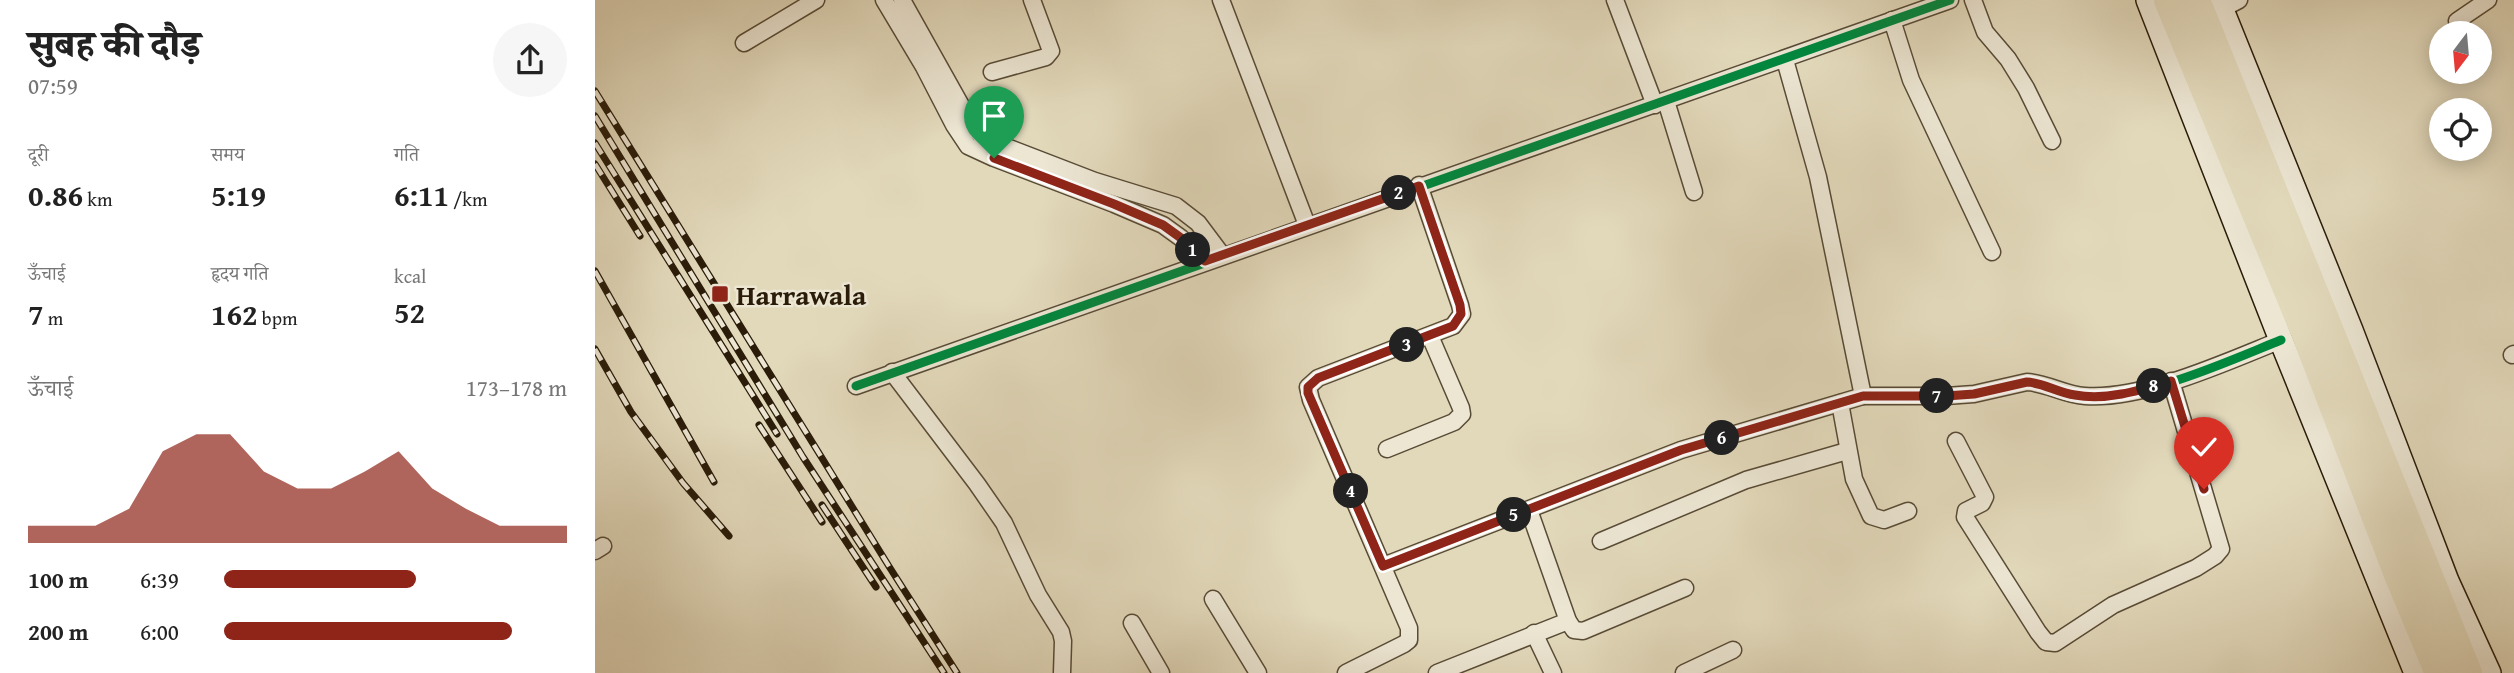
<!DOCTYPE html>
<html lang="hi">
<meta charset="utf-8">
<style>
:root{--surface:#fff;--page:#f6f6f6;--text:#222;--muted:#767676;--accent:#8f2418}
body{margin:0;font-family:"Gentium Book Plus","Noto Serif Devanagari",serif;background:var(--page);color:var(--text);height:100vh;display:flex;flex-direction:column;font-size:26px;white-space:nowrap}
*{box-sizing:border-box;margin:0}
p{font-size:23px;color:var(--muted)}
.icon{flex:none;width:38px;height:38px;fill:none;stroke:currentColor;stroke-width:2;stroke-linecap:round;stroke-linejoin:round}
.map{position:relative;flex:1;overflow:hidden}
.drawer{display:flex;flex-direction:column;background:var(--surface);width:595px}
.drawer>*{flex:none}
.needle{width:46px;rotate:196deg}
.fabs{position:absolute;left:1834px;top:21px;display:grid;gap:14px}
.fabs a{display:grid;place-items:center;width:63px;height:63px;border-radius:50%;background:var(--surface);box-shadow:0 4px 18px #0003;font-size:35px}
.pin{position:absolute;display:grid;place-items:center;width:60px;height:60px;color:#fff;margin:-72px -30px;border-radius:50% 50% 50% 0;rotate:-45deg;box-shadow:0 0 7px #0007}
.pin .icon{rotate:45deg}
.km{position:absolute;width:35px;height:35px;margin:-18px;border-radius:50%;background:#222;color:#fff;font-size:19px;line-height:35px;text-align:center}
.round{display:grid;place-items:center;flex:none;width:74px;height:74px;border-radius:37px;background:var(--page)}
.headline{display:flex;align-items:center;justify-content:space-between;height:119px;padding:0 28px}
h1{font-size:38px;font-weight:800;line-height:52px}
.figures{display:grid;grid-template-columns:repeat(3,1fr);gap:10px;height:119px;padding:7px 28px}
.figures div{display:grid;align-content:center}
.figures b{font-size:30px;font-weight:800}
.figures small{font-size:19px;font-weight:400}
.figures p{font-size:19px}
.chart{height:196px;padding:14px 28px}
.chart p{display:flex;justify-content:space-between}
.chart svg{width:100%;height:126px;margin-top:7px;fill:var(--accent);opacity:.7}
ul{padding:0 28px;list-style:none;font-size:23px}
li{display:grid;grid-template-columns:112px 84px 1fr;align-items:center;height:52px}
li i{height:18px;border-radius:9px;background:var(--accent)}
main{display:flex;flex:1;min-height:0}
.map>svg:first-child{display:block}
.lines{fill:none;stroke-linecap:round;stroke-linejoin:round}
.street-casing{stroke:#584b36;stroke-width:19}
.secondary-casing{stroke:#2a1c09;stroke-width:26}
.highway-casing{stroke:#2a1c09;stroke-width:33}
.street{stroke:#ece6d3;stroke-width:16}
.secondary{stroke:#ece6d3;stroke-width:23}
.highway{stroke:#e2d9bb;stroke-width:30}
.rail-casing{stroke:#2a1c09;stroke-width:7}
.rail{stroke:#ece6d3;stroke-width:4.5;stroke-dasharray:13;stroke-linecap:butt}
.cycleway-casing{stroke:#ece6d3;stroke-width:13}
.cycleway{stroke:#00873e;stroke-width:9}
.route-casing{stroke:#fff;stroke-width:14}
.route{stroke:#8f2418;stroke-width:9}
.poi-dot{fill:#8f2418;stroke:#ece6d3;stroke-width:2.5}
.labels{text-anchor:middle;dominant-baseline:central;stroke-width:5;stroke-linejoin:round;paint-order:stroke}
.poi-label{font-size:28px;font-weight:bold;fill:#2a1c09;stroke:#ece6d3;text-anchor:start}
</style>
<main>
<section class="drawer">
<div class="headline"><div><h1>सुबह की दौड़</h1><p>07:59</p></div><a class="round"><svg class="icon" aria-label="share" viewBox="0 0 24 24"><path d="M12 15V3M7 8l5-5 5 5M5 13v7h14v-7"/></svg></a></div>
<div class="figures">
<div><p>दूरी</p><b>0.86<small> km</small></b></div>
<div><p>समय</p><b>5:19</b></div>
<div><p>गति</p><b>6:11<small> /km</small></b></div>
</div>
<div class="figures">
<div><p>ऊँचाई</p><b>7<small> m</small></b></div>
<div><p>हृदय गति</p><b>162<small> bpm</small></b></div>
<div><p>kcal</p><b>52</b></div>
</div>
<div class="chart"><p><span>ऊँचाई</span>173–178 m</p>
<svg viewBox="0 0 160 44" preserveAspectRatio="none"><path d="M0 44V38L10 38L20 38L30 32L40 12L50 6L60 6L70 19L80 25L90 25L100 19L110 12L120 25L130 32L140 38L150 38L160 38V44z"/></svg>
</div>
<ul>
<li><b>100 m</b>6:39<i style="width:56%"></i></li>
<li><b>200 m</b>6:00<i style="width:84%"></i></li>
</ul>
</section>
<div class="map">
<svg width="1919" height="673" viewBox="0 0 1919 673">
<rect width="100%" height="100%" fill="#e2d9bb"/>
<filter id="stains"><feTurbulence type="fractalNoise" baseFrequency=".00286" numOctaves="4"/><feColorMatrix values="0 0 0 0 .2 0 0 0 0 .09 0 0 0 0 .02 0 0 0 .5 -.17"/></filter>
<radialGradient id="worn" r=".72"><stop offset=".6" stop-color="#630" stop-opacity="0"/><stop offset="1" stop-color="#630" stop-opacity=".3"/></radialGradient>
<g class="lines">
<defs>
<g id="street">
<path d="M289,0L329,67L359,125L373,146L399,158L519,204L568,225L586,238L610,261"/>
<path d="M307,0L378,127L388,138L500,181L581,206L603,223L627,255"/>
<path d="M626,0L712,225"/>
<path d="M1020,0L1060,105"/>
<path d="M1378,0L1390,32L1413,59L1431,88L1457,141"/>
<path d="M1627,9L1644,0"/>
<path d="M1297,20L1316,80L1397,252"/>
<path d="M1862,21L1893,0"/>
<path d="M149,43L221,0"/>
<path d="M1190,60L1223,177L1268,396"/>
<path d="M397,72L451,57L456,51L437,0"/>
<path d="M1071,101L1099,192"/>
<path d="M1917,355L1919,354"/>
<path d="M297,372L382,484L409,523L443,595L466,632L468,641L467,673"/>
<path d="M261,386L1355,0"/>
<path d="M1245,403L1259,479L1276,516L1289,520L1313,511"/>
<path d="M1361,441L1390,497L1387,503L1371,511L1370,517L1443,632L1451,642L1460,643L1518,605L1601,568L1620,556L1626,549L1576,381"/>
<path d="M792,449L859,422L867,414L866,408L835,336"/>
<path d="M934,510L973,621L979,630L988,631L1090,588"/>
<path d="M1006,541L1151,480L1252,451"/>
<path d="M0,551L8,546"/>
<path d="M788,566L1086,450L1268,396H1351L1379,394L1432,382C1452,383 1470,395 1490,396C1549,400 1631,362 1686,340"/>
<path d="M618,599L663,673"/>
<path d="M537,623L566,673"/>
<path d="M939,633L958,673"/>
<path d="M751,673L809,644L814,640V628L716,400L713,387L723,378L858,326L867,314L865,305L824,185"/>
<path d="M842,673L973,621"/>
<path d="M1089,673L1138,650"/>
</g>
<g id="secondary">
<path d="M1553,0L1686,340L1821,673"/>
<path d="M1623,0L1756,330L1852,581L1894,673"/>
</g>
<g id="highway">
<path d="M1574,0L1711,332L1803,572L1845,673"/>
<path d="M1600,0L1872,673"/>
</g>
</defs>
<use href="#street" class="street-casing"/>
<use href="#secondary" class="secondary-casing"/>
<use href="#highway" class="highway-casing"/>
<use href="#street" class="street"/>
<use href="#secondary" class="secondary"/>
<use href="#highway" class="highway"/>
<defs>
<g id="rail">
<path d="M0,91L295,568L362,673"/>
<path d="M0,116L208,457L349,673"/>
<path d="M0,143L182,434"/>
<path d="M0,164L45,236"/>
<path d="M0,271L119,482"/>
<path d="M0,349L36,412L88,483L134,536"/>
<path d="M164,425L227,522"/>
<path d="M227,505L281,587"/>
</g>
</defs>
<use href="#rail" class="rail-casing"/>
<use href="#rail" class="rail"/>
<defs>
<g id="cycleway">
<path d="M261,386L1355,0"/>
<path d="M788,566L1086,450L1268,396H1351L1379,394L1432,382C1452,383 1470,395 1490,396C1549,400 1631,362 1686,340"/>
</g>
</defs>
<use href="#cycleway" class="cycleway-casing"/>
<use href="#cycleway" class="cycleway"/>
</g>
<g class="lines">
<defs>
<path id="route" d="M399,158L519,204L568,225L586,238L610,261L824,186L865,305L866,314L858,326L723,378L713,387V393L788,566L1086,450L1268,396H1351L1379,394L1432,382C1449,383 1463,393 1480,395C1512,401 1546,390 1576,381L1609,489"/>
</defs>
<use href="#route" class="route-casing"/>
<use href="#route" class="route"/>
</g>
<rect class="poi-dot" x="116" y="285" width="18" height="18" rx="3.5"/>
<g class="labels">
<g class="poi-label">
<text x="141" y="294">Harrawala</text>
</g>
</g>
<rect width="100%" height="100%" filter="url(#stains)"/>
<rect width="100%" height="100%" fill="url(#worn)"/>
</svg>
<div class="fabs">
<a><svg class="needle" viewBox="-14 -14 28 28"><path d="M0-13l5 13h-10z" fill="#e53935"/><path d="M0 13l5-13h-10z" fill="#767676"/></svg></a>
<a><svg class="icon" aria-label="locate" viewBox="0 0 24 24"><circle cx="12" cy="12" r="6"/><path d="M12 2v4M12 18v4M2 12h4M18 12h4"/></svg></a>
</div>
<div class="pin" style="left:399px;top:158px;background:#1e9e55"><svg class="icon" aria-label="arrive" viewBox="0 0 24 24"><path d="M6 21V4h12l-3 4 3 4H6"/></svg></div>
<div class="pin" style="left:1609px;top:489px;background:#d93025"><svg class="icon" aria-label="check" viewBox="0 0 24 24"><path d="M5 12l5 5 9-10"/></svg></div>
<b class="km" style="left:598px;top:250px">1</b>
<b class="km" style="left:804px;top:193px">2</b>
<b class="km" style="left:812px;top:345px">3</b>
<b class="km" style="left:756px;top:491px">4</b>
<b class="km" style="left:919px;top:515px">5</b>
<b class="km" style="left:1127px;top:438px">6</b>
<b class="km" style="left:1342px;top:396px">7</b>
<b class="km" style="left:1559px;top:386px">8</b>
</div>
</main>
